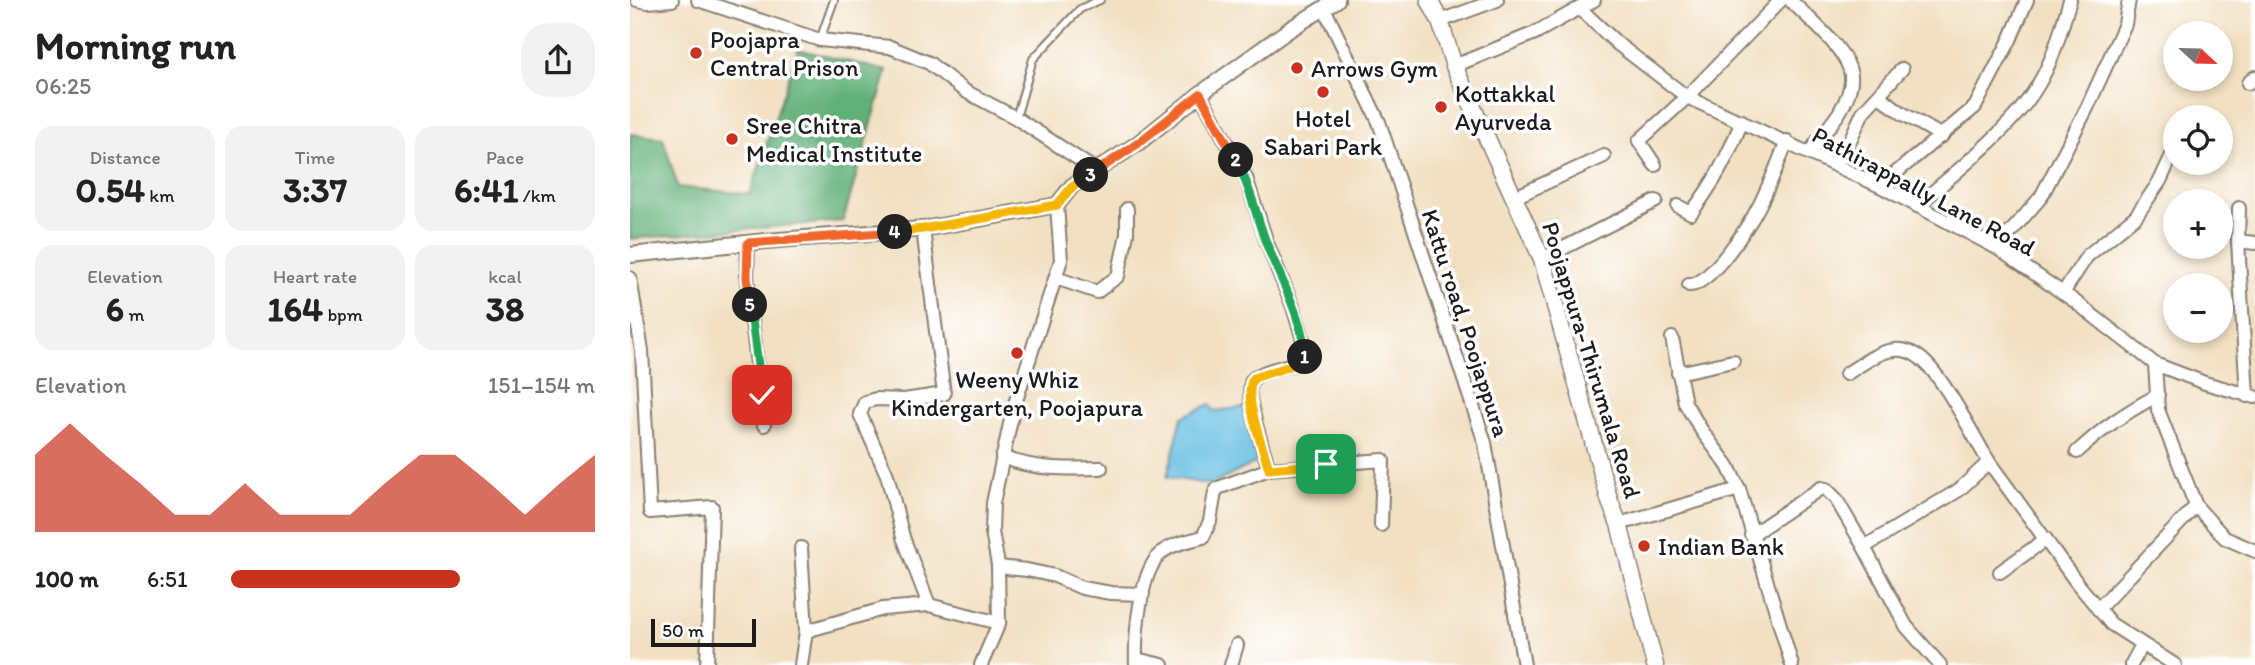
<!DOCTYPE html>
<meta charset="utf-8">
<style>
:root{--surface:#fff;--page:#f2f2f2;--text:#222;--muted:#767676;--accent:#c8321e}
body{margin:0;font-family:Itim,sans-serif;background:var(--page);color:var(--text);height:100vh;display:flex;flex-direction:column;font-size:26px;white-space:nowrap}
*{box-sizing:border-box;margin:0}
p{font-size:23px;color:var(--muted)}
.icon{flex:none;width:38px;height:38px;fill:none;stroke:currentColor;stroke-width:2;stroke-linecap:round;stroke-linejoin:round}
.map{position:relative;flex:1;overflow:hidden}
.sheet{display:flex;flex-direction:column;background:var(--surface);width:630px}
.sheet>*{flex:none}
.needle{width:46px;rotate:112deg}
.fabs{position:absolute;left:1533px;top:21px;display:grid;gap:14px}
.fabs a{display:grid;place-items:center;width:70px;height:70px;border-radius:50%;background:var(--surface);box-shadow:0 4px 10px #0003;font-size:35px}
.scale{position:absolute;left:21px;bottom:18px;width:105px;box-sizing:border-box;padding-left:7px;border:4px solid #1c1c1c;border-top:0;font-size:19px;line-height:24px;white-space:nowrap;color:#1c1c1c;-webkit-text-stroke:5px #fff;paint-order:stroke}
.pin{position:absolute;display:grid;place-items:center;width:60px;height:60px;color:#fff;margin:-30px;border-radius:14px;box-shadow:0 4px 10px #0006}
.km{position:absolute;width:35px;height:35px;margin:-18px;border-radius:50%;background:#222;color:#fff;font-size:19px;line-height:35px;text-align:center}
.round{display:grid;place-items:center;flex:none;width:74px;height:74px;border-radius:28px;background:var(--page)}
.headline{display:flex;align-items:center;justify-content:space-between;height:119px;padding:0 35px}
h1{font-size:38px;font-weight:700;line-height:52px}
.metrics{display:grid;grid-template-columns:repeat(3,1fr);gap:10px;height:119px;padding:7px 35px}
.metrics div{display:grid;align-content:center;border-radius:18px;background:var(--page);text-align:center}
.metrics b{font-size:35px;font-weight:700}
.metrics small{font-size:19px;font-weight:400}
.metrics p{font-size:19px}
.chart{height:196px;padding:14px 35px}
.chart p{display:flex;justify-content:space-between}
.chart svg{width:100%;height:126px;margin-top:7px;fill:var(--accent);opacity:.7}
ul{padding:0 35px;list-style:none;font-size:23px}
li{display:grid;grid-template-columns:112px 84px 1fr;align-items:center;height:52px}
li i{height:18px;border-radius:9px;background:var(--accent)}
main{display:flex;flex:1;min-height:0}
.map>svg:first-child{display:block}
.forest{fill:#62b079;stroke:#3f664a;stroke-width:2}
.water{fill:#64bee2;stroke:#406d7f;stroke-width:2}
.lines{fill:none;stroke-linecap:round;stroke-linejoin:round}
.service-casing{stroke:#877e6f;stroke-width:10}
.minor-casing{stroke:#877e6f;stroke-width:16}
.tertiary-casing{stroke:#877e6f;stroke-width:18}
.secondary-casing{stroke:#877e6f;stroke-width:19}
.service{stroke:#fff;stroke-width:6}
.minor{stroke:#fff;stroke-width:12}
.tertiary{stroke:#fff;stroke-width:14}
.secondary{stroke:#fff;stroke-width:16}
.split-1-casing{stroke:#fff;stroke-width:14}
.split-2-casing{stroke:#fff;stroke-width:14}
.split-3-casing{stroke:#fff;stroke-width:14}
.split-4-casing{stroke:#fff;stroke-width:14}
.split-5-casing{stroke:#fff;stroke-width:14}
.split-6-casing{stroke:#fff;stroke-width:14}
.split-1{stroke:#f5b400;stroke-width:9}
.split-2{stroke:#22a559;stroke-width:9}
.split-3{stroke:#f0652b;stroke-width:9}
.split-4{stroke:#f5b400;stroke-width:9}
.split-5{stroke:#f0652b;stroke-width:9}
.split-6{stroke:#22a559;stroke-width:9}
.poi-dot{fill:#c8321e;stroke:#fff;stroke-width:2.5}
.labels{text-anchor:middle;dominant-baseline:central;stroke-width:7;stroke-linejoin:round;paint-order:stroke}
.poi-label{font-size:24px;fill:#1c1c1c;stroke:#fff;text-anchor:start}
.street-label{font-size:24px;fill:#1c1c1c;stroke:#fff}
</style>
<main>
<section class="sheet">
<div class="headline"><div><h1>Morning run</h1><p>06:25</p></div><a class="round"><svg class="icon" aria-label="share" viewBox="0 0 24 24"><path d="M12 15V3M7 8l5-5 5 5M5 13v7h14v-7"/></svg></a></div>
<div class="metrics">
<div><p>Distance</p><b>0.54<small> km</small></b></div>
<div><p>Time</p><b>3:37</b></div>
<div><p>Pace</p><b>6:41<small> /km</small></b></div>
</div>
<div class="metrics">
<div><p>Elevation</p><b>6<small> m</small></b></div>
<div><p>Heart rate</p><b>164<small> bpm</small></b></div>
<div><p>kcal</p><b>38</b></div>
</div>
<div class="chart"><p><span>Elevation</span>151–154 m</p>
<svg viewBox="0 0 160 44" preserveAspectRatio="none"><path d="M0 44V17L10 6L20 17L30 27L40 38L50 38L60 27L70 38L80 38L90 38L100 27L110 17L120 17L130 27L140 38L150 27L160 17V44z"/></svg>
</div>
<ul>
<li><b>100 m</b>6:51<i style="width:63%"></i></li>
</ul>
</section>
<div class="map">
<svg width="1625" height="665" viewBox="0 0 1625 665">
<rect width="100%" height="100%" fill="#fff"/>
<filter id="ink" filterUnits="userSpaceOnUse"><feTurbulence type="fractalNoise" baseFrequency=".0143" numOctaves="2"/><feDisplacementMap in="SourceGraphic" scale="14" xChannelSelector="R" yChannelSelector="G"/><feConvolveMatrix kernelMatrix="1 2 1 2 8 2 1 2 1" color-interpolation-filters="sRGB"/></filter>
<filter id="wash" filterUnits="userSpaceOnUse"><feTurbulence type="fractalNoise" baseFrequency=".00686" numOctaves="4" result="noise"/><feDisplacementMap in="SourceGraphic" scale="28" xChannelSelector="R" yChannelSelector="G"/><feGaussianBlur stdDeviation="1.57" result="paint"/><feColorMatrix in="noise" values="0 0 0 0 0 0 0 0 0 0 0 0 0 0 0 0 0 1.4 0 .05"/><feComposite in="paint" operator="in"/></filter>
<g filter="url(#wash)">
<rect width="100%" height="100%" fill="#f2e0c2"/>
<path class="forest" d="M168,49L257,71L213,221L0,239V134L33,138L48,187L120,194Z"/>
<path class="water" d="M580,404L584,411L617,407L629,461L581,485L537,477L552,417Z"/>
</g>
<g filter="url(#ink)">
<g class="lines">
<defs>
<g id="service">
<path d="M190,40L204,0"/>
<path d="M386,118L403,59L450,9L470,0"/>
</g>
<g id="minor">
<path d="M7,0L18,2L42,0"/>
<path d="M68,0L190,40L260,47L299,63L335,91L386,118L467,171"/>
<path d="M1160,0C1177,17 1219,51 1221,76C1222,88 1215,103 1209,113C1200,126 1189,139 1180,152"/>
<path d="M694,8L749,122L855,443L894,665"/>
<path d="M950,9L989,45L1057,97L1250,186L1367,248L1443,300L1525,364L1575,383L1625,397"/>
<path d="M810,21L867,0"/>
<path d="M824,66L905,33L964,0"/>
<path d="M1618,83L1625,77"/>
<path d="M1249,96L1272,113L1312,136"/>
<path d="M1025,165L1009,141L1057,97L1151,0"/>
<path d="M1206,165L1217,147L1233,112L1272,69"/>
<path d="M1250,186L1345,107L1380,40L1397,0"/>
<path d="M885,197L974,156"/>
<path d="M1048,206L1061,213C1085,182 1097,158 1112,121"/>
<path d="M1287,206C1325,172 1383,128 1408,85C1424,59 1431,29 1440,0"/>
<path d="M1609,208L1608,241L1617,396"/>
<path d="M293,229L314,394L274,400L246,399L235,402L230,414L257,475L273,537L299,605"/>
<path d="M1608,241L1625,243"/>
<path d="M118,243L117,277L134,425"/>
<path d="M1367,248L1411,197L1457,108L1495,24L1499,0"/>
<path d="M912,259L1026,201"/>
<path d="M0,278L12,351L20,512L82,507L77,665"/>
<path d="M426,278L467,292L488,276L497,234V209"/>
<path d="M1059,285C1079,287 1120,224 1129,206C1140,185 1148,163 1157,141"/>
<path d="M1433,293L1457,256L1506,216L1530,181L1542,155"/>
<path d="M1042,338L1055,403L1072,431L1098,466L1109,489L1162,665"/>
<path d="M1525,364L1528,410L1566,506L1595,538L1625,551"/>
<path d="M1048,373L1103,361"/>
<path d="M1216,374C1231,365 1248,351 1265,350C1273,349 1283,352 1290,358C1313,375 1343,436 1359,462"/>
<path d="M1447,452C1474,427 1495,413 1528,395"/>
<path d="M372,457C405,470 436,469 471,468"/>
<path d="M639,469L753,460L751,525"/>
<path d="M989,524L1109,489"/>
<path d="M1121,535L1191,488L1196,489L1206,499L1234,547L1329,490L1359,462L1447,583L1481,624L1545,665"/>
<path d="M1234,547L1276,626L1310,665"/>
<path d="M368,567L397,570L425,576L452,588L481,593L513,594"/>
<path d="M1370,572L1416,539"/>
<path d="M1468,609L1566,506"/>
<path d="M176,631L253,609L299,605L369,623"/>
<path d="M506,659L532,665"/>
<path d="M171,665L176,631L171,548"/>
<path d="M351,665L369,623L368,565L362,532L363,503L383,410L431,260L427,205"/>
<path d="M506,665C505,636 509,572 532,552C544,543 559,541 573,537L580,521L585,492L588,488L639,469C635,454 612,389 623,379C633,370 662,365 675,361V346L663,307L637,243L616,178L570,94"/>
<path d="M601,665L607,645"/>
<path d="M1501,665L1512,645"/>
</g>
<path id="tertiary" d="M0,255L136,241L293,229L427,205L442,186L507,144L570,94L660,29L707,0"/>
<path id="secondary" d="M799,0L810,21L824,66L912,259L980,502L989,524L1025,665"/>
</defs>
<use href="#service" class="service-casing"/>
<use href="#minor" class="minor-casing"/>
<use href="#tertiary" class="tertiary-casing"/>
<use href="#secondary" class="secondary-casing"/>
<use href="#service" class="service"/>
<use href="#minor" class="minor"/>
<use href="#tertiary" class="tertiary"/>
<use href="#secondary" class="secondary"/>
</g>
</g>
<g class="lines" filter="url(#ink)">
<defs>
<path id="split-1" d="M675,357V361L624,378C611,393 634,450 639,469L696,464"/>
<path id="split-2" d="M606,160C621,187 626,217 637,245C650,278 675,323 675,357"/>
<path id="split-3" d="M461,175L507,144L570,94L606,160"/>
<path id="split-4" d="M265,232L293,229L427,205L442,187L461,175"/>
<path id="split-5" d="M120,305L117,277L118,243L265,232"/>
<path id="split-6" d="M120,305L132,395"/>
</defs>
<use href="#split-1" class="split-1-casing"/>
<use href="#split-2" class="split-2-casing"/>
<use href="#split-3" class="split-3-casing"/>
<use href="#split-4" class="split-4-casing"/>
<use href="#split-5" class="split-5-casing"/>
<use href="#split-6" class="split-6-casing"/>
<use href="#split-1" class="split-1"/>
<use href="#split-2" class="split-2"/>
<use href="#split-3" class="split-3"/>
<use href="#split-4" class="split-4"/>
<use href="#split-5" class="split-5"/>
<use href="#split-6" class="split-6"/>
</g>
<g class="poi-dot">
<circle cx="66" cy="53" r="7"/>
<circle cx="667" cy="68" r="7"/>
<circle cx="693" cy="92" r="7"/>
<circle cx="811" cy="107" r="7"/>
<circle cx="102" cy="139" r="7"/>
<circle cx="387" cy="353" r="7"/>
<circle cx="1014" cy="546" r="7"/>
</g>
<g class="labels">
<g class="poi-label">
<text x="80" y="39">Poojapra<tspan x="80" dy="28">Central Prison</tspan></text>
<text x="681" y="68">Arrows Gym</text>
<text x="825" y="93">Kottakkal<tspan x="825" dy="28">Ayurveda</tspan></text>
<text x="693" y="118" text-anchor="middle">Hotel<tspan x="693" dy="28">Sabari Park</tspan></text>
<text x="116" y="125">Sree Chitra<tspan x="116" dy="28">Medical Institute</tspan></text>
<text x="387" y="379" text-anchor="middle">Weeny Whiz<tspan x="387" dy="28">Kindergarten, Poojapura</tspan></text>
<text x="1028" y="546">Indian Bank</text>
</g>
<g class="street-label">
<text transform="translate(1294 191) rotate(28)">Pathirappally Lane Road</text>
<text transform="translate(836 323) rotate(72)">Kattu road, Poojappura</text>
<text transform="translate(962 360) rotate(73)">Poojappura-Thirumala Road</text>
</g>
</g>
</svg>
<div class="fabs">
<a><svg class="needle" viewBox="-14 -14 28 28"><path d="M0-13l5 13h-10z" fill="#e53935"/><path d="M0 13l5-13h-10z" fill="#767676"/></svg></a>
<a><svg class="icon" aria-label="locate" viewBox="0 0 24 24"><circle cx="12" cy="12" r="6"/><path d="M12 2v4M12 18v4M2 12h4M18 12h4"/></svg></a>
<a>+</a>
<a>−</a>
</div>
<div class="scale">50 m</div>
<div class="pin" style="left:696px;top:464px;background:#1e9e55"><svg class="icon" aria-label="arrive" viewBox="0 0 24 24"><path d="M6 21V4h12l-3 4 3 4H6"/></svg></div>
<div class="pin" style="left:132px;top:395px;background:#d93025"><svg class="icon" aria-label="check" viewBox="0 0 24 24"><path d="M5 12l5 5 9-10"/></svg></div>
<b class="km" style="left:675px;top:357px">1</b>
<b class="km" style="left:606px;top:160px">2</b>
<b class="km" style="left:461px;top:175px">3</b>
<b class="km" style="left:265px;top:232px">4</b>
<b class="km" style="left:120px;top:305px">5</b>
</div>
</main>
